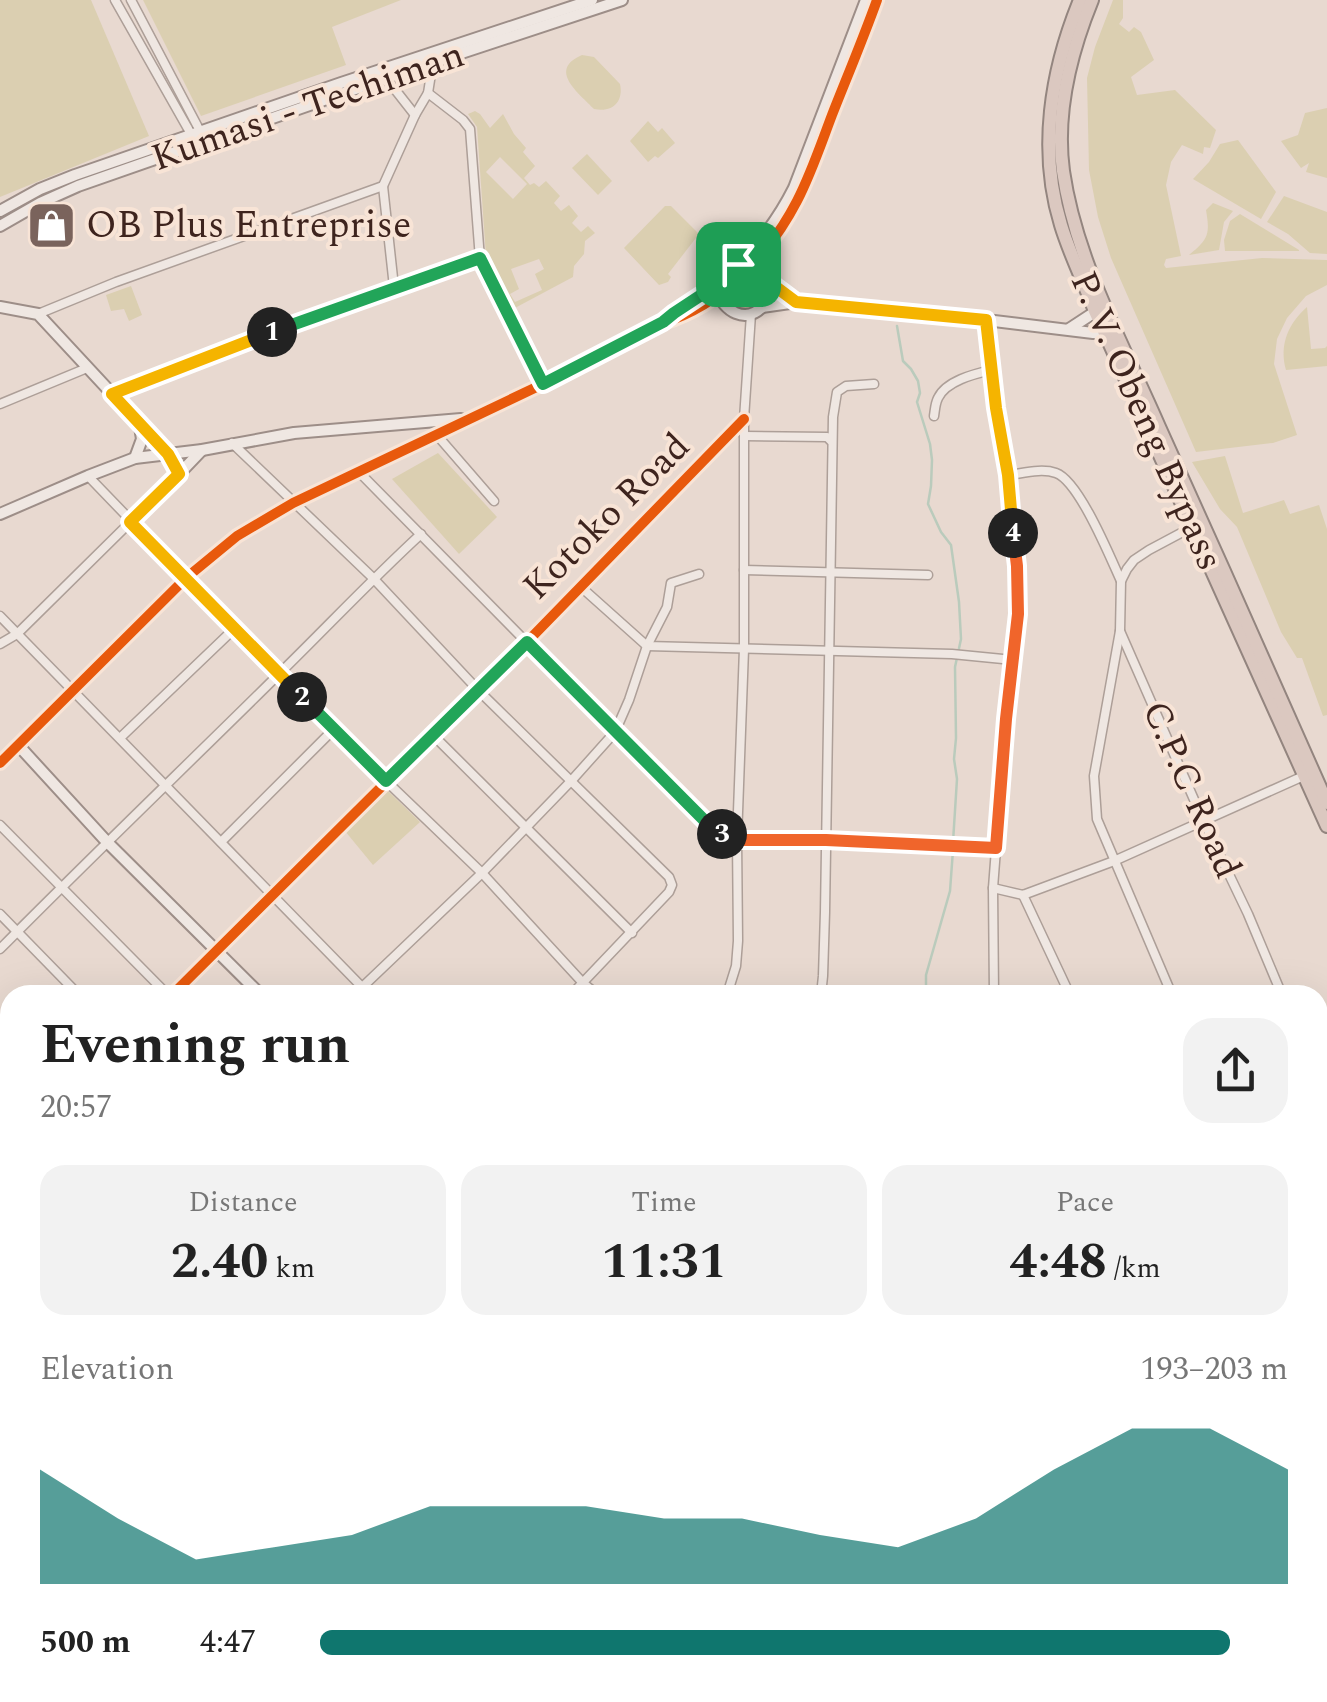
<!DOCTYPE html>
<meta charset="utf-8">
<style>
:root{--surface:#fff;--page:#f2f2f2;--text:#222;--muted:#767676;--accent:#0f766e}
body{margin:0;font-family:Spectral,serif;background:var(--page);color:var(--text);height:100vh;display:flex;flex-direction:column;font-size:38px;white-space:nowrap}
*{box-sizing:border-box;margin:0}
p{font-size:32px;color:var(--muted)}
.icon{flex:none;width:55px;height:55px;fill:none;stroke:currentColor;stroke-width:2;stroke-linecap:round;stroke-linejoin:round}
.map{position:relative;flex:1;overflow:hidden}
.sheet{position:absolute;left:0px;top:985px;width:1328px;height:718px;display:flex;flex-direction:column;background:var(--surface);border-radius:30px 30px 0 0;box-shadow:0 10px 40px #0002}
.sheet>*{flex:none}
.pin{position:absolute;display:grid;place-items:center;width:85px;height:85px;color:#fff;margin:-42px;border-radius:20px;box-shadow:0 5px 15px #0006}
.km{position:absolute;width:50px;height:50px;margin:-25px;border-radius:50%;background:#222;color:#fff;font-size:28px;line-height:50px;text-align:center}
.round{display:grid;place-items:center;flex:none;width:105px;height:105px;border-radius:30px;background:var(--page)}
.summary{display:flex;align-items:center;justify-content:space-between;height:170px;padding:0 40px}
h1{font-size:55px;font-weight:700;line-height:75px}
.stats{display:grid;grid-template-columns:repeat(3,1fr);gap:15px;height:170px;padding:10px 40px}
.stats div{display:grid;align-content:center;border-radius:25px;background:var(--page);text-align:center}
.stats b{font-size:50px;font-weight:700}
.stats small{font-size:28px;font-weight:400}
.stats p{font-size:28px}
.chart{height:280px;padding:20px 40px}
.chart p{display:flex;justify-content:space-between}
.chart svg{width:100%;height:180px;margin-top:10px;fill:var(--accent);opacity:.7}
ul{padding:0 40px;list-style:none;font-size:32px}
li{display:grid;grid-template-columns:160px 120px 1fr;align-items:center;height:75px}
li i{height:25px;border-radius:12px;background:var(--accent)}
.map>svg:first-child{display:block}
.green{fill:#dbcfb1;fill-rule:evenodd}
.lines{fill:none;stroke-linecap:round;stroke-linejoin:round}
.stream{stroke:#bacbbc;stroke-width:2.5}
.street-casing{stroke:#ad9f98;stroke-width:11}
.secondary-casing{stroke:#9d8e88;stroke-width:14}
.highway-casing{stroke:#93857f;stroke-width:16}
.street{stroke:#efe7e2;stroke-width:8}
.secondary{stroke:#efe7e2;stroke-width:10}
.highway{stroke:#dbc8c0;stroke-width:12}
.cycleway-casing{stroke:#f8e4d6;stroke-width:16}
.cycleway{stroke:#e8590c;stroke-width:10}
.split-1-casing{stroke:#fff;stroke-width:20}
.split-2-casing{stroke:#fff;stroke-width:20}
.split-3-casing{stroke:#fff;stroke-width:20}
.split-4-casing{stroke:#fff;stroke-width:20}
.split-5-casing{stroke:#fff;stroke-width:20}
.split-1{stroke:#22a559;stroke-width:12}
.split-2{stroke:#f5b400;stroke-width:12}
.split-3{stroke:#22a559;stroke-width:12}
.split-4{stroke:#f0652b;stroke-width:12}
.split-5{stroke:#f5b400;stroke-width:12}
.labels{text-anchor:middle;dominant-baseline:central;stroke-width:8;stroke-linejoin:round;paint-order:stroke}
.street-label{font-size:38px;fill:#3e241e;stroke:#f8e4d6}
.poi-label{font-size:38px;fill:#3e241e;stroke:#f8e4d6;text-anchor:start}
</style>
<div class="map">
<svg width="1327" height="1702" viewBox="0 0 1327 1702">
<rect width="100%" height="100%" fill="#e8d9d0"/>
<g class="green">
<path d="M0,0H91L149,136L0,197Z"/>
<path d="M143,0H401L332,27L346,65L201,116Z"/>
<path d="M1113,0H1123V18L1119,24L1129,32L1134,27L1141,32L1154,60L1131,77L1137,95L1175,90L1216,130L1210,148L1204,147L1203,154L1182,145L1171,162L1166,185L1181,256L1166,259L1164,265L1166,268L1262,258L1327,260V285L1306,296L1287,318L1277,339L1274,364L1297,435L1273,443L1196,452L1111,258L1098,217L1089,170L1087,78L1095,47Z"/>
<path d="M582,55L594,57L620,84C624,102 612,113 594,109C579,93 547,70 582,55Z"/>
<path d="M1327,108V178L1306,172L1309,163L1301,168L1281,141L1298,135L1305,113Z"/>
<path d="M475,111L480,114L490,128L503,114L514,134L526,148L523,152L535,166L524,178L530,185L534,183L539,187L546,181L560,196L554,203L561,211L569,205L578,216L572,223L581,232L588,226L595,233L585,241L584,254L574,266L573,277L513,309L486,256L477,127L468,114ZM500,157L527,184L513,199L486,172ZM539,259L544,269L535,274L542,290L515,302L510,294L519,289L511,269Z"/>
<path d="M648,121L658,132L662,128L675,143L658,158L655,156L648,162L630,141Z"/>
<path d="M1238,140L1276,192L1261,219L1193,179L1209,162L1220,144Z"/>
<path d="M587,154L612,181L598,195L572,168Z"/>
<path d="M1284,196L1327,212V254L1310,253L1288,234L1267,222Z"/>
<path d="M1213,203L1233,211L1224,222L1219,250L1189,255C1209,239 1210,234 1206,210Z"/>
<path d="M665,206H671L699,234L668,274L671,277L668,282L659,285L624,248Z"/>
<path d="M1240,214L1299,250V251H1225L1224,240L1230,221Z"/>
<path d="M754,274L760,281L758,301L750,309H737L730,303L729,294Z"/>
<path d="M131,286L142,315L129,321L124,309L111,311L106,295Z"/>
<path d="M1307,307L1311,349L1325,348L1327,346V366L1286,370C1279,345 1288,324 1307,307Z"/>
<path d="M438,453L497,517L459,554L392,479Z"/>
<path d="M1225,456L1243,513L1284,500L1290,514L1319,505L1327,529V715L1323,716L1302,658H1297L1281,632L1237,527L1220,509L1192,462Z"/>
<path d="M387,790L420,822L373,865L345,831Z"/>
<path d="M177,1693V1692L780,1693L778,1702H157Z"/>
<path d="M847,1693V1692L942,1693L940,1702H844Z"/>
</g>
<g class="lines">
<g class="stream">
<path d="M897,326L903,361L911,369L918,381L920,393L917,402L930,444L932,460L931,486L928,504L941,532L951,545L959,602L961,639L955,667L956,738L954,759L957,779L953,842"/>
<path d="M926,995V975L950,891L953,850"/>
<path d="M687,1702V1692"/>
</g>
<defs>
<g id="street">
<path d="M115,0L191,134"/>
<path d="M131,0L200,131"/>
<path d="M386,78L415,115"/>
<path d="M428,93L463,120L470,129L480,259L543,384"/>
<path d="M394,287L383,186L415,115L428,93L431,74V58"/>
<path d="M38,314L116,282L383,186"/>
<path d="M986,320L996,408L1009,475L1017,566L1018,614L1006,719L993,888L994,995"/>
<path d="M112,394L394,287L480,259"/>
<path d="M0,404L87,368"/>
<path d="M934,416C935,410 935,404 938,398C946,381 974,374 991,370"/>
<path d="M436,434L494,501"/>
<path d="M744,436L827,437L831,441"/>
<path d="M232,443L373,578L478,690L669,877L672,885L669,892L571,995"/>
<path d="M358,471L615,732L721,834L737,839H826L996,847"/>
<path d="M1009,475C1024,473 1042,468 1056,473C1079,481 1110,557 1121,581"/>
<path d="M88,476L333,730L482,873L583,983L598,995"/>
<path d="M1194,526L1149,550L1134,560L1127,569L1121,581L1120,631L1203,820L1248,914L1282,995"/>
<path d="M744,570L928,575"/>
<path d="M581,587L647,646L952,654L1013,660"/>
<path d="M0,616L362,987"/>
<path d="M1120,631L1094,776L1097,819L1172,995"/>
<path d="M0,644L17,634L179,474"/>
<path d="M433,735L632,933"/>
<path d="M120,738L235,628"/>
<path d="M0,825L168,995"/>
<path d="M221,842L333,730"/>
<path d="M993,888L1023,895L1114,861L1308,774"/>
<path d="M1023,895L1070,995"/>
<path d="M0,914L79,995"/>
<path d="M0,949C92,856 186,766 279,674C327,627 372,579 421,534"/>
<path d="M354,995L482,873L572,780L615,732L629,700L647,646L667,607L671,583L699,574"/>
<path d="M727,995L736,966L738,941L737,839L744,649V419L751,314"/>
<path d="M821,995L823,976L825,912L833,417L837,392L846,386L874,384"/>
<path d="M0,1061L10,1051"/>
<path d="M1318,1079L1327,1100"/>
<path d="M0,1090L10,1100"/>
<path d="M0,1147L10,1153"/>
<path d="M1318,1200H1327"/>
<path d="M0,1239L10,1245"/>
<path d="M1318,1397L1327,1395"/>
<path d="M0,1426L10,1410"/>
<path d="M1318,1508L1327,1504"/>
<path d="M0,1567L9,1553"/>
<path d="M0,1687L22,1702"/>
<path d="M836,1702L839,1692"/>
<path d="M949,1702L951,1692"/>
<path d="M1019,1702L1022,1692"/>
<path d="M1116,1702L1118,1692"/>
<path d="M1220,1702L1222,1692"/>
</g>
<g id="secondary">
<path d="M0,211L40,189L75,175L341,83L592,0"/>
<path d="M0,226L40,203L78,186L404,72L622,0"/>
<path d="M768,281L796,301"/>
<path d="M718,292C723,311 746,324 762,307C778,289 765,267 744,264"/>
<path d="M0,307L38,314L168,454L179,474L202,450"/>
<path d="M762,307L797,302L986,320L1093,333H1108"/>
<path d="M667,318C683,304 704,296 720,282C751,255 776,224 794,188L866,0"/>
<path d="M1069,329L1098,310"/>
<path d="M135,458L142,439L140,427"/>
<path d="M0,514L88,476L135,458L202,450L294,433L461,419"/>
<path d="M19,746L107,842L261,995"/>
<path d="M0,763L186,578L237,536L293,503L543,384L663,323C722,305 769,255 797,201C811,174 821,144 832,115C847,77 863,39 877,0"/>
<path d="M172,995L527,642L744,419"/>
<path d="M0,1171L10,1157"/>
<path d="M1318,1361L1327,1363"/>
<path d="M0,1461L10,1482"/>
<path d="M112,1692L116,1702"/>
</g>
<g id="highway">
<path d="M1080,0C1051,71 1038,150 1061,225C1070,255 1084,282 1095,311L1327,826"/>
<path d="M1092,0C1070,54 1055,112 1063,171C1076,261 1123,344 1159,427C1216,552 1271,677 1327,803"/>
</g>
</defs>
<use href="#street" class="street-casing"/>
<use href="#secondary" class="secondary-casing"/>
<use href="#highway" class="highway-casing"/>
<use href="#street" class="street"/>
<use href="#secondary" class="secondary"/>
<use href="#highway" class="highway"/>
<defs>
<g id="cycleway">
<path d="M0,763L186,578L237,536L293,503L543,384L663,323C722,305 769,255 797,201C811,174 821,144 832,115C847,77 863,39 877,0"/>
<path d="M172,995L527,642L744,419"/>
</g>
</defs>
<use href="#cycleway" class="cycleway-casing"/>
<use href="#cycleway" class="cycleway"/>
</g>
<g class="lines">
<defs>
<path id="split-1" d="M272,332L480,258L543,384L663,322L674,313L718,284L738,264"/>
<path id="split-2" d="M272,332L112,394L168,454L179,474L130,522L302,697"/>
<path id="split-3" d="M302,697L386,781L527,642L706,822L722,834"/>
<path id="split-4" d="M722,834L737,840H826L996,848L1006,719L1018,614L1017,566L1013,533"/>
<path id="split-5" d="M738,264H751L759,268L768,281L796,302L986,320L996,408L1008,475L1013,533"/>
</defs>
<use href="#split-1" class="split-1-casing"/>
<use href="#split-2" class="split-2-casing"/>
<use href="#split-3" class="split-3-casing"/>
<use href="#split-4" class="split-4-casing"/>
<use href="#split-5" class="split-5-casing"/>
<use href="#split-1" class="split-1"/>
<use href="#split-2" class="split-2"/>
<use href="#split-3" class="split-3"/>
<use href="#split-4" class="split-4"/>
<use href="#split-5" class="split-5"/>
</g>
<defs>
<symbol id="shop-square" viewBox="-11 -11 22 22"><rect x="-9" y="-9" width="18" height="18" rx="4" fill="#7a635c" stroke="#f8e4d6"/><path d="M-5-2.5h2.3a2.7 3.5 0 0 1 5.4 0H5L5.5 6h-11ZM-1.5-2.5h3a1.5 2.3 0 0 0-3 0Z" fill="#fff"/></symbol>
</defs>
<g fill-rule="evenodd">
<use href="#shop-square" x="24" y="198" width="55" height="55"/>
</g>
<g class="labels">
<g class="street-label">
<text transform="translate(308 107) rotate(-19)">Kumasi - Techiman</text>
<text transform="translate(1146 421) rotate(66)">P. V. Obeng Bypass</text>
<text transform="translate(607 517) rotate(-45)">Kotoko Road</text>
<text transform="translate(1191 790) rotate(66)">C.P.C Road</text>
</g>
<g class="poi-label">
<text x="86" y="226">OB Plus Entreprise</text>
</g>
</g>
</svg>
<div class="pin" style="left:738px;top:264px;background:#1e9e55"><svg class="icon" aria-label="arrive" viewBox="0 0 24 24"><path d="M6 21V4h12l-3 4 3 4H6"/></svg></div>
<b class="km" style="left:272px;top:332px">1</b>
<b class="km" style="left:302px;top:697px">2</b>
<b class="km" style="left:722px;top:834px">3</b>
<b class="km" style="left:1013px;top:533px">4</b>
<section class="sheet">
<div class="summary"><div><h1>Evening run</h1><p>20:57</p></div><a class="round"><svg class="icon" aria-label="share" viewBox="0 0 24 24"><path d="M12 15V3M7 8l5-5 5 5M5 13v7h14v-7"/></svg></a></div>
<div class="stats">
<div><p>Distance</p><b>2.40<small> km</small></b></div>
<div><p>Time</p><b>11:31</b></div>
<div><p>Pace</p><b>4:48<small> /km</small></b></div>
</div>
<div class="chart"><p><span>Elevation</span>193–203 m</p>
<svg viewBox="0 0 160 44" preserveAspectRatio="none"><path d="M0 44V16L10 28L20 38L30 35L40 32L50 25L60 25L70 25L80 28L90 28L100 32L110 35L120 28L130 16L140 6L150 6L160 16V44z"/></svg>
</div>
<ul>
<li><b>500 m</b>4:47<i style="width:94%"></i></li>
</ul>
</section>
</div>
